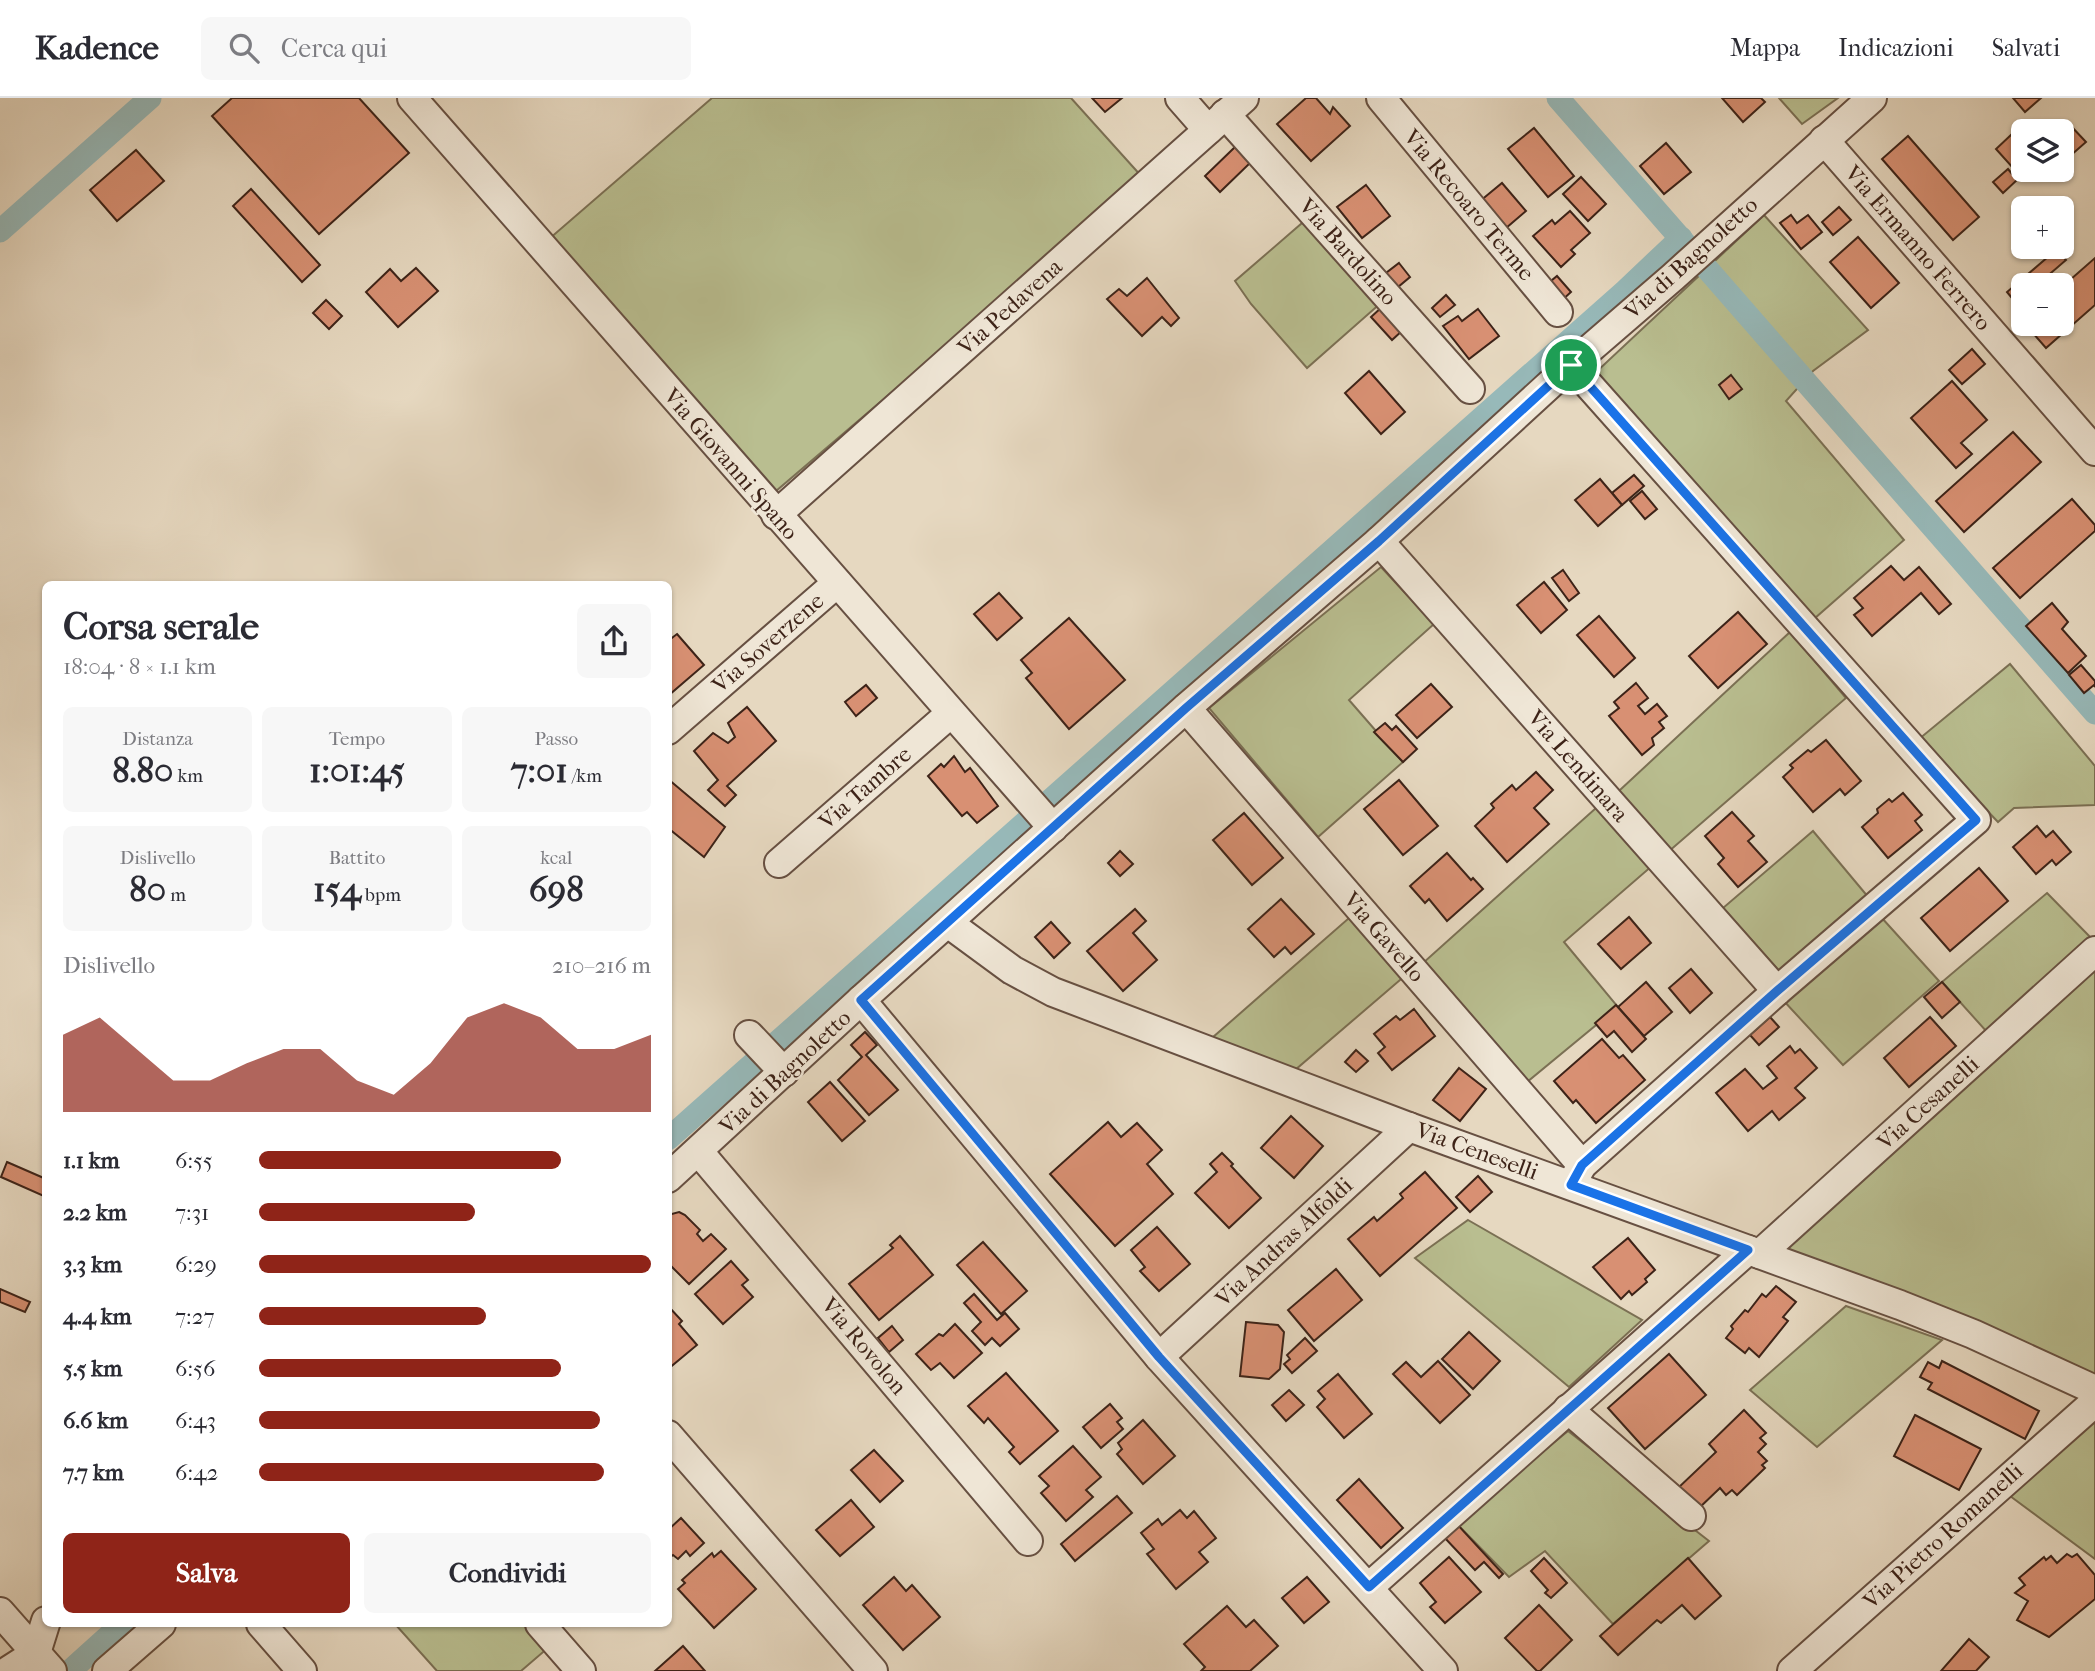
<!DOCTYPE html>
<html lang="it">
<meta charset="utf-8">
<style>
:root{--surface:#fff;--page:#f7f7f7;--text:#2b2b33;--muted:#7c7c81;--line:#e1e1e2;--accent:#8f2418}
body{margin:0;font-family:"IM FELL French Canon",serif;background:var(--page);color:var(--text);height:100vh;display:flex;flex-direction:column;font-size:26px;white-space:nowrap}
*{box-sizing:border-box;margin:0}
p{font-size:23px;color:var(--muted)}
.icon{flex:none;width:38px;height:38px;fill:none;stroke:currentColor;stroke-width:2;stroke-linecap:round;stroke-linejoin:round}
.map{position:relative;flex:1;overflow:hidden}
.drawer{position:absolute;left:42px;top:483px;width:630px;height:1046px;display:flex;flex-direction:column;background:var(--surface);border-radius:10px;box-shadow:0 2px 5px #0004}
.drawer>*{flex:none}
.tools{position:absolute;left:2011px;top:21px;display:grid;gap:14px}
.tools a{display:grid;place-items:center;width:63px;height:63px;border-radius:10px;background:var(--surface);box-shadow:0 2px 5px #0004;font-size:35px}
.pin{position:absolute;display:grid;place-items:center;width:60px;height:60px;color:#fff;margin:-30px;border:4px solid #fff;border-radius:50%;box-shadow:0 2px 7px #0007}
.round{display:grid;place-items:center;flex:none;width:74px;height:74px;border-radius:10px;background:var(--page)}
.head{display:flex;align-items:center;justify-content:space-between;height:119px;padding:0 21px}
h1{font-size:38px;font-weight:700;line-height:52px}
.metrics{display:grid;grid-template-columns:repeat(3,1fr);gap:10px;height:119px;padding:7px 21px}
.metrics div{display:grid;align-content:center;border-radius:10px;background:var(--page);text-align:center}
.metrics b{font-size:35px;font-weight:700}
.metrics small{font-size:19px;font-weight:400}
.metrics p{font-size:19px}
.chart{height:196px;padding:14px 21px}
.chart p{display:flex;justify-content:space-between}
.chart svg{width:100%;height:126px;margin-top:7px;fill:var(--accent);opacity:.7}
.action{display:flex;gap:14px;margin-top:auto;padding:14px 21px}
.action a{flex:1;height:80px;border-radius:10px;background:var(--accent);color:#fff;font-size:28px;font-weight:700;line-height:80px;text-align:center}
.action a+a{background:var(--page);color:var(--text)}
ul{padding:0 21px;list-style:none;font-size:23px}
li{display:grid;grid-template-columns:112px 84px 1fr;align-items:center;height:52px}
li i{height:18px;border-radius:9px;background:var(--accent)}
header{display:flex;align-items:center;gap:42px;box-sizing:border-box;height:98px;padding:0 35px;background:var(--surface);border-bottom:2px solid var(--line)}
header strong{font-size:33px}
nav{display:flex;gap:38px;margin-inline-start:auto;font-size:24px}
.search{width:490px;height:63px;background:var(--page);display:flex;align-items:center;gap:18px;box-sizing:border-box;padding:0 24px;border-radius:10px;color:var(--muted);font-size:26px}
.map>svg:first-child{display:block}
.green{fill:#b9be90;stroke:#7b7054;stroke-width:2}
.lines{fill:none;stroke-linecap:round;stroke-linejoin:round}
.canal{stroke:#97b9b9;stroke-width:23}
.building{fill:#d89073;stroke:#3d2318;stroke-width:2}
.minor-casing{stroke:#675042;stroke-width:32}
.minor{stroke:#efe6d6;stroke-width:28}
.route-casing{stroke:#fff;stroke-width:14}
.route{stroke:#1a73e8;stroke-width:9}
.labels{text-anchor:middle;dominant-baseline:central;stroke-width:5;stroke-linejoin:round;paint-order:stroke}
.street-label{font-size:23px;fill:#3d2318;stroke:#efe6d6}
</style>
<header>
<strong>Kadence</strong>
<div class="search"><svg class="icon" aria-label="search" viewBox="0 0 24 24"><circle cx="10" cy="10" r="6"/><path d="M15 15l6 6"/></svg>Cerca qui</div>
<nav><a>Mappa</a><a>Indicazioni</a><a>Salvati</a></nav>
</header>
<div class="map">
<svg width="2095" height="1573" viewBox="0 0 2095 1573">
<rect width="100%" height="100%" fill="#e6d8c0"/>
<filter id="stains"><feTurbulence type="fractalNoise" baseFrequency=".00286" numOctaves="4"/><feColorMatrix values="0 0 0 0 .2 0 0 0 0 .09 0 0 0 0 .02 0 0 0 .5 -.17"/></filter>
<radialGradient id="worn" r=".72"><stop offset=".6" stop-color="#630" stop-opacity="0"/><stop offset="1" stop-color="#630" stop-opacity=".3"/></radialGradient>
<g class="green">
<path d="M712,0H1071L1143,80L776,393L549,141Z"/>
<path d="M1779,0H1838L1802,26Z"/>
<path d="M1764,117L1868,232L1813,273L1786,303L1904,442L1815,520L1594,276Z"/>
<path d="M1309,119L1382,204L1307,270L1251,206L1235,183Z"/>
<path d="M1381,469L1434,526L1349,602L1403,664L1318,739L1209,610Z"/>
<path d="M1790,534L1846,600L1564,844L1618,909L1527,984L1423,865L1596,710L1620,692Z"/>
<path d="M2010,566L2095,668V707L2014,710L1998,724L1919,641Z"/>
<path d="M1813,733L1869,800L1783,877L1723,810Z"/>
<path d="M2047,795L2095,844V1280L1783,1153L2005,954L1942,884Z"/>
<path d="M1881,819L1939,883L1843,967L1783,902Z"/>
<path d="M1349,820L1407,876L1295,972L1212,940Z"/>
<path d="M1468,1122L1642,1222L1569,1289L1415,1160Z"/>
<path d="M1846,1208L1942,1242L1817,1349L1750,1292Z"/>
<path d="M2095,1323V1461L2010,1398Z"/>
<path d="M1568,1333L1709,1443L1613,1526L1545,1453L1509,1479L1456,1425Z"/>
<path d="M395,1526H529L549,1549L521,1573H437Z"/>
</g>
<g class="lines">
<g class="canal">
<path d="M1558,0L2095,615"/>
<path d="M0,133L150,0"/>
<path d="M668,1041L1625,193L1681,140"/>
<path d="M71,1572L122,1526"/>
</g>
</g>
<g class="building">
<path d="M232,0H359L409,55L319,136L212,18Z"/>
<path d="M1092,0H1122L1105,14Z"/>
<path d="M1306,0H1316L1330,16L1333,9L1350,28L1311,63L1277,26Z"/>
<path d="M1722,0H1761L1765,4L1743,24Z"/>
<path d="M2013,0H2041L2025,14Z"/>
<path d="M2070,27L2086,44L2062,65V35Z"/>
<path d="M1534,30L1574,78L1548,99L1508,51Z"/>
<path d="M2012,36L2023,49V72H2032L2022,80L1996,51Z"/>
<path d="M1908,38L1979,119L1953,142L1882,61Z"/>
<path d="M1666,45L1691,74L1664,96L1640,68Z"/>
<path d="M1235,49L1250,65L1220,94L1205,78Z"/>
<path d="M136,52L164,83L117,123L90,92Z"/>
<path d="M2008,71L2017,82L2003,95L1993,84Z"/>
<path d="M1581,79L1606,106L1588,123L1563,96Z"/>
<path d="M1502,85L1526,113L1499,136L1474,108Z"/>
<path d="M1366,87L1390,118L1362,140L1337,109Z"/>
<path d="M251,91L320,167L302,184L233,108Z"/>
<path d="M1839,109L1851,122L1833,137L1822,124Z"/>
<path d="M1570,113L1590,135L1571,152L1575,156L1561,169L1533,138L1552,122L1555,126Z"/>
<path d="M1791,117L1797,125L1808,117L1822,134L1801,151L1780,125Z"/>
<path d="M1858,139L1899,185L1871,210L1830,164Z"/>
<path d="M2056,152L2066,162L2037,187H2023V200L2016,205L2007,194Z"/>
<path d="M2095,160V207L2046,250L2025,226H2062V189Z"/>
<path d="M1399,165L1410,179L1398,189L1386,175Z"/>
<path d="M416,170L438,193L398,229L366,194L390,171L401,183Z"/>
<path d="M1557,178L1571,194L1559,205L1545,188Z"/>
<path d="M1147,180L1179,220L1171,228L1162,219L1142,238L1107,201L1119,191L1127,198Z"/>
<path d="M1446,197L1455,207L1440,219L1432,210Z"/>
<path d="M326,202L342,218L329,231L313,215Z"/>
<path d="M1382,209L1403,232L1392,242L1371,219Z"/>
<path d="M1478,211L1499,238L1469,261L1443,228L1458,218L1462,223Z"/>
<path d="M1972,251L1985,266L1962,286L1949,272Z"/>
<path d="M1369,273L1405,314L1381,336L1345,295Z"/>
<path d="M1731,277L1742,291L1729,301L1719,287Z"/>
<path d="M1952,283L1987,322L1961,345L1972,356L1956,370L1911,320Z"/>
<path d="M2013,334L2041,364L1964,434L1936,403Z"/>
<path d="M1634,377L1644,388L1622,407L1612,395Z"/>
<path d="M1600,381L1622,407L1598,428L1575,402Z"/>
<path d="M1642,393L1657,411L1645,421L1630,403Z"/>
<path d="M2072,401L2095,427V433L2020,500L1993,470Z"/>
<path d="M1891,468L1904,482L1919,469L1951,506L1939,516L1921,495L1872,538L1854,517L1863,510L1854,500Z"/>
<path d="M1563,472L1579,495L1569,503L1552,480Z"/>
<path d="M1544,484L1567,512L1541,535L1517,507Z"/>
<path d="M999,495L1022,520L997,542L974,516Z"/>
<path d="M2052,505L2068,524L2062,531L2086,558L2068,575L2026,528Z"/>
<path d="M1738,514L1767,546L1718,590L1689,558Z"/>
<path d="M1599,518L1635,560L1614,579L1577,537Z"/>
<path d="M1069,520L1125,582L1069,631L1026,580L1032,575L1021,562Z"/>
<path d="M677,536L704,567L669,597L668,543Z"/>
<path d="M2081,567L2095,583V589L2094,587L2084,595L2069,577Z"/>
<path d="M1636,585L1648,600L1638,608L1645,616L1657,606L1667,618L1659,624L1664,630L1652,640L1654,647L1642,657L1609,618L1619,610L1614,604Z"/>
<path d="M1431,586L1452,609L1417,640L1396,617Z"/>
<path d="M866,587L877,600L856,618L845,604Z"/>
<path d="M747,609L776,643L727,688L736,697L725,708L708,692L718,682L694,653L713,635L728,645L735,639L728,625Z"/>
<path d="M1385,625L1392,632L1396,628L1417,651L1403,664L1374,634Z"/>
<path d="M1826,642L1861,683L1845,697L1840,691L1813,714L1783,679L1793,670L1790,667L1808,652L1811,654Z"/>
<path d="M954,658L965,674L970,670L998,708L977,725L967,714L962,718L928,678L941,666L944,669Z"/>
<path d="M1536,674L1553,692L1534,710L1549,726L1507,764L1475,728L1494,710L1491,706L1512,687L1516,692Z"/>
<path d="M668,681L725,729L704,759L668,730Z"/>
<path d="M1399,682L1438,728L1403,757L1364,711Z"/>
<path d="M1903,695L1922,717L1915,723L1922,732L1888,760L1862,729L1878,715L1877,711L1889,701L1892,704Z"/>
<path d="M1732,714L1754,738L1748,743L1767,764L1738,789L1718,766L1724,760L1705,738Z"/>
<path d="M1244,715L1283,760L1252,787L1213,742Z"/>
<path d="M2037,728L2046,739L2053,733L2071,754L2056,767L2052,762L2036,776L2013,749Z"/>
<path d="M1120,753L1133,766L1120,778L1108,765Z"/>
<path d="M1447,755L1471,782L1473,780L1483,791L1447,823L1429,801L1425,805L1410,788Z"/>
<path d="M1979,770L2008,803L1950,853L1921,820Z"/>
<path d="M1281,801L1314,836L1291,856L1285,849L1274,859L1248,831Z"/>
<path d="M1135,811L1146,823L1133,835L1157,862L1123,893L1087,853Z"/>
<path d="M1629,819L1651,845L1621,871L1598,846Z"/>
<path d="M1051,824L1070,845L1054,860L1035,839Z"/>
<path d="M1691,871L1712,895L1690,915L1669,890Z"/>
<path d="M1646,884L1672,914L1644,938L1618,909Z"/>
<path d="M1942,884L1960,904L1942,920L1924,899Z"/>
<path d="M1616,907L1646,941L1632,954L1614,933L1607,939L1595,925Z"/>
<path d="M1414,911L1435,938L1392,972L1378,955L1385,949L1374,936L1396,918L1400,922Z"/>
<path d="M1770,919L1779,929L1759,947L1750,937Z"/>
<path d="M1930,919L1956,948L1909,989L1884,960Z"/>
<path d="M865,934L877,947L866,957L898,992L869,1017L838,982L862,959L851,947Z"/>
<path d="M1602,941L1619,960L1623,957L1645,982L1596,1025L1576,1002L1573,1005L1554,983Z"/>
<path d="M1790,948L1795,955L1800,951L1817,970L1795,990L1805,1000L1779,1022L1772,1013L1748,1033L1716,995L1745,971L1763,991L1777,980L1767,968Z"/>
<path d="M1356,952L1368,963L1356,974L1345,964Z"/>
<path d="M1459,970L1486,991L1460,1023L1433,1002Z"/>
<path d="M830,984L865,1023L842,1043L808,1004Z"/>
<path d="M1291,1018L1323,1048L1294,1080L1261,1050Z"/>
<path d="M1108,1024L1121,1039L1137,1025L1162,1052L1147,1066L1173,1096L1115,1148L1050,1076Z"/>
<path d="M1222,1055L1233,1066L1231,1068L1261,1100L1229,1130L1195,1095L1217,1074L1210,1066Z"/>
<path d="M7,1064L46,1081V1099L1,1079Z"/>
<path d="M1425,1074L1457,1110L1380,1178L1348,1141L1374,1119L1377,1123L1403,1100L1400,1096Z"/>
<path d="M1478,1078L1492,1094L1470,1114L1456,1099Z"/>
<path d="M679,1114L685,1117L700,1132L697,1136L703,1143L711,1136L726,1151L689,1186L668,1165V1117Z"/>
<path d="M1157,1129L1190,1166L1159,1193L1140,1173L1145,1169L1131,1152Z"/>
<path d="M900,1138L933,1177L879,1222L849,1186L893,1150L890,1147Z"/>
<path d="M1628,1140L1655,1172L1645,1181L1647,1184L1632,1197L1629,1193L1621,1201L1593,1169Z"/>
<path d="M983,1144L1027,1193L1001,1216L957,1167Z"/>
<path d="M731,1163L748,1182L742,1187L753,1199L723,1226L695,1196Z"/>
<path d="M1336,1171L1362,1202L1314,1243L1288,1212Z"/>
<path d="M1776,1188L1796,1204L1783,1219L1788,1223L1759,1259L1749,1250L1745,1255L1726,1240L1733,1231L1731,1228L1745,1212L1748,1214L1762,1196L1766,1199Z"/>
<path d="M0,1191L30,1204L25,1214L0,1204Z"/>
<path d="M974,1196L997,1222L1005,1215L1019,1231L1000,1248L992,1240L985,1247L972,1233L981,1224L964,1205Z"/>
<path d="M668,1208L682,1223L679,1226L697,1247L668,1271Z"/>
<path d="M1246,1224L1278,1227L1284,1234L1280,1271L1269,1281L1240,1278Z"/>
<path d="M955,1226L982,1255L954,1280L940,1265L931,1272L916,1256L939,1236L943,1238Z"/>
<path d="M892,1228L903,1242L889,1254L878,1240Z"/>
<path d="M1469,1234L1500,1263L1473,1291L1442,1261Z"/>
<path d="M1305,1240L1317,1253L1292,1275L1284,1266L1290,1261L1287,1257Z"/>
<path d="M1669,1256L1706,1297L1645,1351L1608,1310Z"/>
<path d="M1438,1263L1470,1297L1440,1325L1393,1276L1406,1264L1421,1279Z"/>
<path d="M1942,1263L2039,1313L2025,1341L1928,1291L1932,1285L1920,1279L1928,1264L1939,1270Z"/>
<path d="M1006,1275L1058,1333L1020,1366L1009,1354L1014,1349L988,1320L984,1325L968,1308Z"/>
<path d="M1338,1276L1372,1316L1344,1340L1317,1309L1325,1301L1318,1293Z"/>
<path d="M1289,1292L1304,1307L1286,1323L1272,1307Z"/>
<path d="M1110,1306L1122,1320L1117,1324L1123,1331L1101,1350L1083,1329Z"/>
<path d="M1744,1312L1766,1335L1760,1340L1766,1346L1758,1354L1767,1363L1762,1367L1765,1370L1737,1397L1732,1392L1726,1397L1720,1390L1697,1412L1677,1391L1716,1354L1709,1346Z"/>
<path d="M1915,1317L1981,1351L1959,1392L1894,1358Z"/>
<path d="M1143,1322L1175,1358L1143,1386L1117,1356L1122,1351L1118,1345Z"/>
<path d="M1073,1348L1101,1379L1086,1392L1093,1399L1066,1423L1041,1395L1049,1388L1039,1378Z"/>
<path d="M874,1352L903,1383L880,1404L851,1372Z"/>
<path d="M1359,1381L1403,1430L1381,1450L1337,1402Z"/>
<path d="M1117,1398L1132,1415L1075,1463L1061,1446Z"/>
<path d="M851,1402L874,1429L840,1458L816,1432Z"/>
<path d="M1180,1412L1187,1420L1194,1413L1216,1440L1199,1454L1208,1464L1176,1491L1147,1456L1154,1451L1141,1435L1158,1421L1162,1427Z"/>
<path d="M681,1420L704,1445L690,1458L686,1453L678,1461L673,1457L668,1461V1432Z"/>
<path d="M1456,1425L1503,1476L1499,1480L1484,1464L1475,1472L1443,1438Z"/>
<path d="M721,1453L756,1491L714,1530L678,1491L685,1485L682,1482L712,1455L714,1459Z"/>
<path d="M2067,1456L2072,1459L2077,1456L2095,1477V1501L2049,1539L2017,1522L2028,1503L2015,1495L2025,1487L2019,1480L2044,1459L2046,1462L2051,1458L2057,1465Z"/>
<path d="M1449,1459L1481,1494L1445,1525L1430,1509L1436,1504L1420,1485Z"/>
<path d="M1544,1460L1567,1485L1551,1500L1545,1495L1548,1492L1531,1473Z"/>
<path d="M1688,1460L1721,1498L1695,1521L1682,1507L1661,1525L1657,1522L1618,1557L1600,1538Z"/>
<path d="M894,1479L906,1493L912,1487L940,1519L903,1552L863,1507Z"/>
<path d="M1307,1479L1329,1504L1304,1525L1282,1500Z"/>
<path d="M1539,1507L1572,1542L1540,1573H1537L1505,1540Z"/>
<path d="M1227,1508L1246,1529L1254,1522L1278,1548L1250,1573H1201L1205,1569L1184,1546Z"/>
<path d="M1969,1541L1989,1559L1976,1573H1941Z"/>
<path d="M683,1548L705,1573H655Z"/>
</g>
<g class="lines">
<defs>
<g id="minor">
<path d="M412,0L1053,730"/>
<path d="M1180,0L1208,32"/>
<path d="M1381,0L1558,214"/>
<path d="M1225,16L1470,291"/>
<path d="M1824,42L2095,353"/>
<path d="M1571,267L1976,722L1777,893L1582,1067L1571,1087"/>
<path d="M776,417L1244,0"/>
<path d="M1379,443L1777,893"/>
<path d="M1186,610L1582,1067"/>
<path d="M668,632L837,485"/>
<path d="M779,765L951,615"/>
<path d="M948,825L1012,872L1053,894L1409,1029L1900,1207L1973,1236L2095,1292"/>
<path d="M861,902L1159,1259L1443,1573"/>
<path d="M749,937L784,974"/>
<path d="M699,1054L1028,1443"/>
<path d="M668,1080L861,902L1186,610L1379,443L1571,267L1673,179L1872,0"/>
<path d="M1760,1156L2095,853"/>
<path d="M1159,1259L1409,1029"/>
<path d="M1568,1311L1691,1418"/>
<path d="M668,1337L873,1573"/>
<path d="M1369,1489L1748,1152"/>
<path d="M0,1514L52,1573"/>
<path d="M261,1526L302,1573"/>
<path d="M540,1526L581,1573"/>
<path d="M36,1555L46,1523"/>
<path d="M8,1573L36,1555"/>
<path d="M107,1573L161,1526"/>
<path d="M1792,1573L2095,1304"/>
</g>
</defs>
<use href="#minor" class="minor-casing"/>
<use href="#minor" class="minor"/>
</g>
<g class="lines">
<defs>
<path id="route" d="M1571,267L1976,722L1777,893L1582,1067L1571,1087L1748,1152L1369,1489L1159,1259L861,902L1186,610L1379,443Z"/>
</defs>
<use href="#route" class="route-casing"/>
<use href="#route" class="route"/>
</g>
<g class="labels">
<g class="street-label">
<text transform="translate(1469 107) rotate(50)">Via Recoaro Terme</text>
<text transform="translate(1918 150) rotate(49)">Via Ermanno Ferrero</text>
<text transform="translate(1348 154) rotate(48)">Via Bardolino</text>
<text transform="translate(1691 160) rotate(-42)">Via di Bagnoletto</text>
<text transform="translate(1010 209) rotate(-42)">Via Pedavena</text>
<text transform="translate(731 366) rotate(49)">Via Giovanni Spano</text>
<text transform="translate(768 545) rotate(-41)">Via Soverzene</text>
<text transform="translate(1578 668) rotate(49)">Via Lendinara</text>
<text transform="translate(865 690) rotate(-41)">Via Tambre</text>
<text transform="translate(1384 839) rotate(49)">Via Gavello</text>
<text transform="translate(785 974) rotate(-43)">Via di Bagnoletto</text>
<text transform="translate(1928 1005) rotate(-42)">Via Cesanelli</text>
<text transform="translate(1477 1053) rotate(20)">Via Ceneselli</text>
<text transform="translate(1284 1144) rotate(-43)">Via Andras Alfoldi</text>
<text transform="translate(864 1248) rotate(50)">Via Rovolon</text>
<text transform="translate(1943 1438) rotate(-42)">Via Pietro Romanelli</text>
</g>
</g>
<rect width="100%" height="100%" filter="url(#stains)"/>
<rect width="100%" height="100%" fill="url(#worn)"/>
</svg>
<div class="tools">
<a><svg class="icon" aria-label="layers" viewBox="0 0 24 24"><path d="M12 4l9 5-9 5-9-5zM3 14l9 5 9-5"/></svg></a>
<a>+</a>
<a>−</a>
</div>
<div class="pin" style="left:1571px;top:267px;background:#1e9e55"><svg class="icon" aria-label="arrive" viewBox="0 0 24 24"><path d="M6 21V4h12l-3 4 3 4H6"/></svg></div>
<section class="drawer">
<div class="head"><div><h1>Corsa serale</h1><p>18:04 · 8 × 1.1 km</p></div><a class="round"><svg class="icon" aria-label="share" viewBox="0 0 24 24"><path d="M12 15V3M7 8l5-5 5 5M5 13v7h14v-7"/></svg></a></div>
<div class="metrics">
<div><p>Distanza</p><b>8.80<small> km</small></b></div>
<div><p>Tempo</p><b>1:01:45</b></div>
<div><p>Passo</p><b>7:01<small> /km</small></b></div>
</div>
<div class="metrics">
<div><p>Dislivello</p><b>80<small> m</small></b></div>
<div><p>Battito</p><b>154<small> bpm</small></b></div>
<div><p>kcal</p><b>698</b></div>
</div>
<div class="chart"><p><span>Dislivello</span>210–216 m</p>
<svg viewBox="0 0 160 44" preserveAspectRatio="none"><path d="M0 44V17L10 11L20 22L30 33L40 33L50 27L60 22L70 22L80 33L90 38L100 27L110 11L120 6L130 11L140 22L150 22L160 17V44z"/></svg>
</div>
<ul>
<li><b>1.1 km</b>6:55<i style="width:77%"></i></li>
<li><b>2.2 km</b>7:31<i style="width:55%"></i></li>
<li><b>3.3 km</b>6:29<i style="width:100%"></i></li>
<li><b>4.4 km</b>7:27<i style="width:58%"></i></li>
<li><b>5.5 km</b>6:56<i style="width:77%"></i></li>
<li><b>6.6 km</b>6:43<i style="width:87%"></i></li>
<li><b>7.7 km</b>6:42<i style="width:88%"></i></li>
</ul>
<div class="action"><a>Salva</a><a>Condividi</a></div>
</section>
</div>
